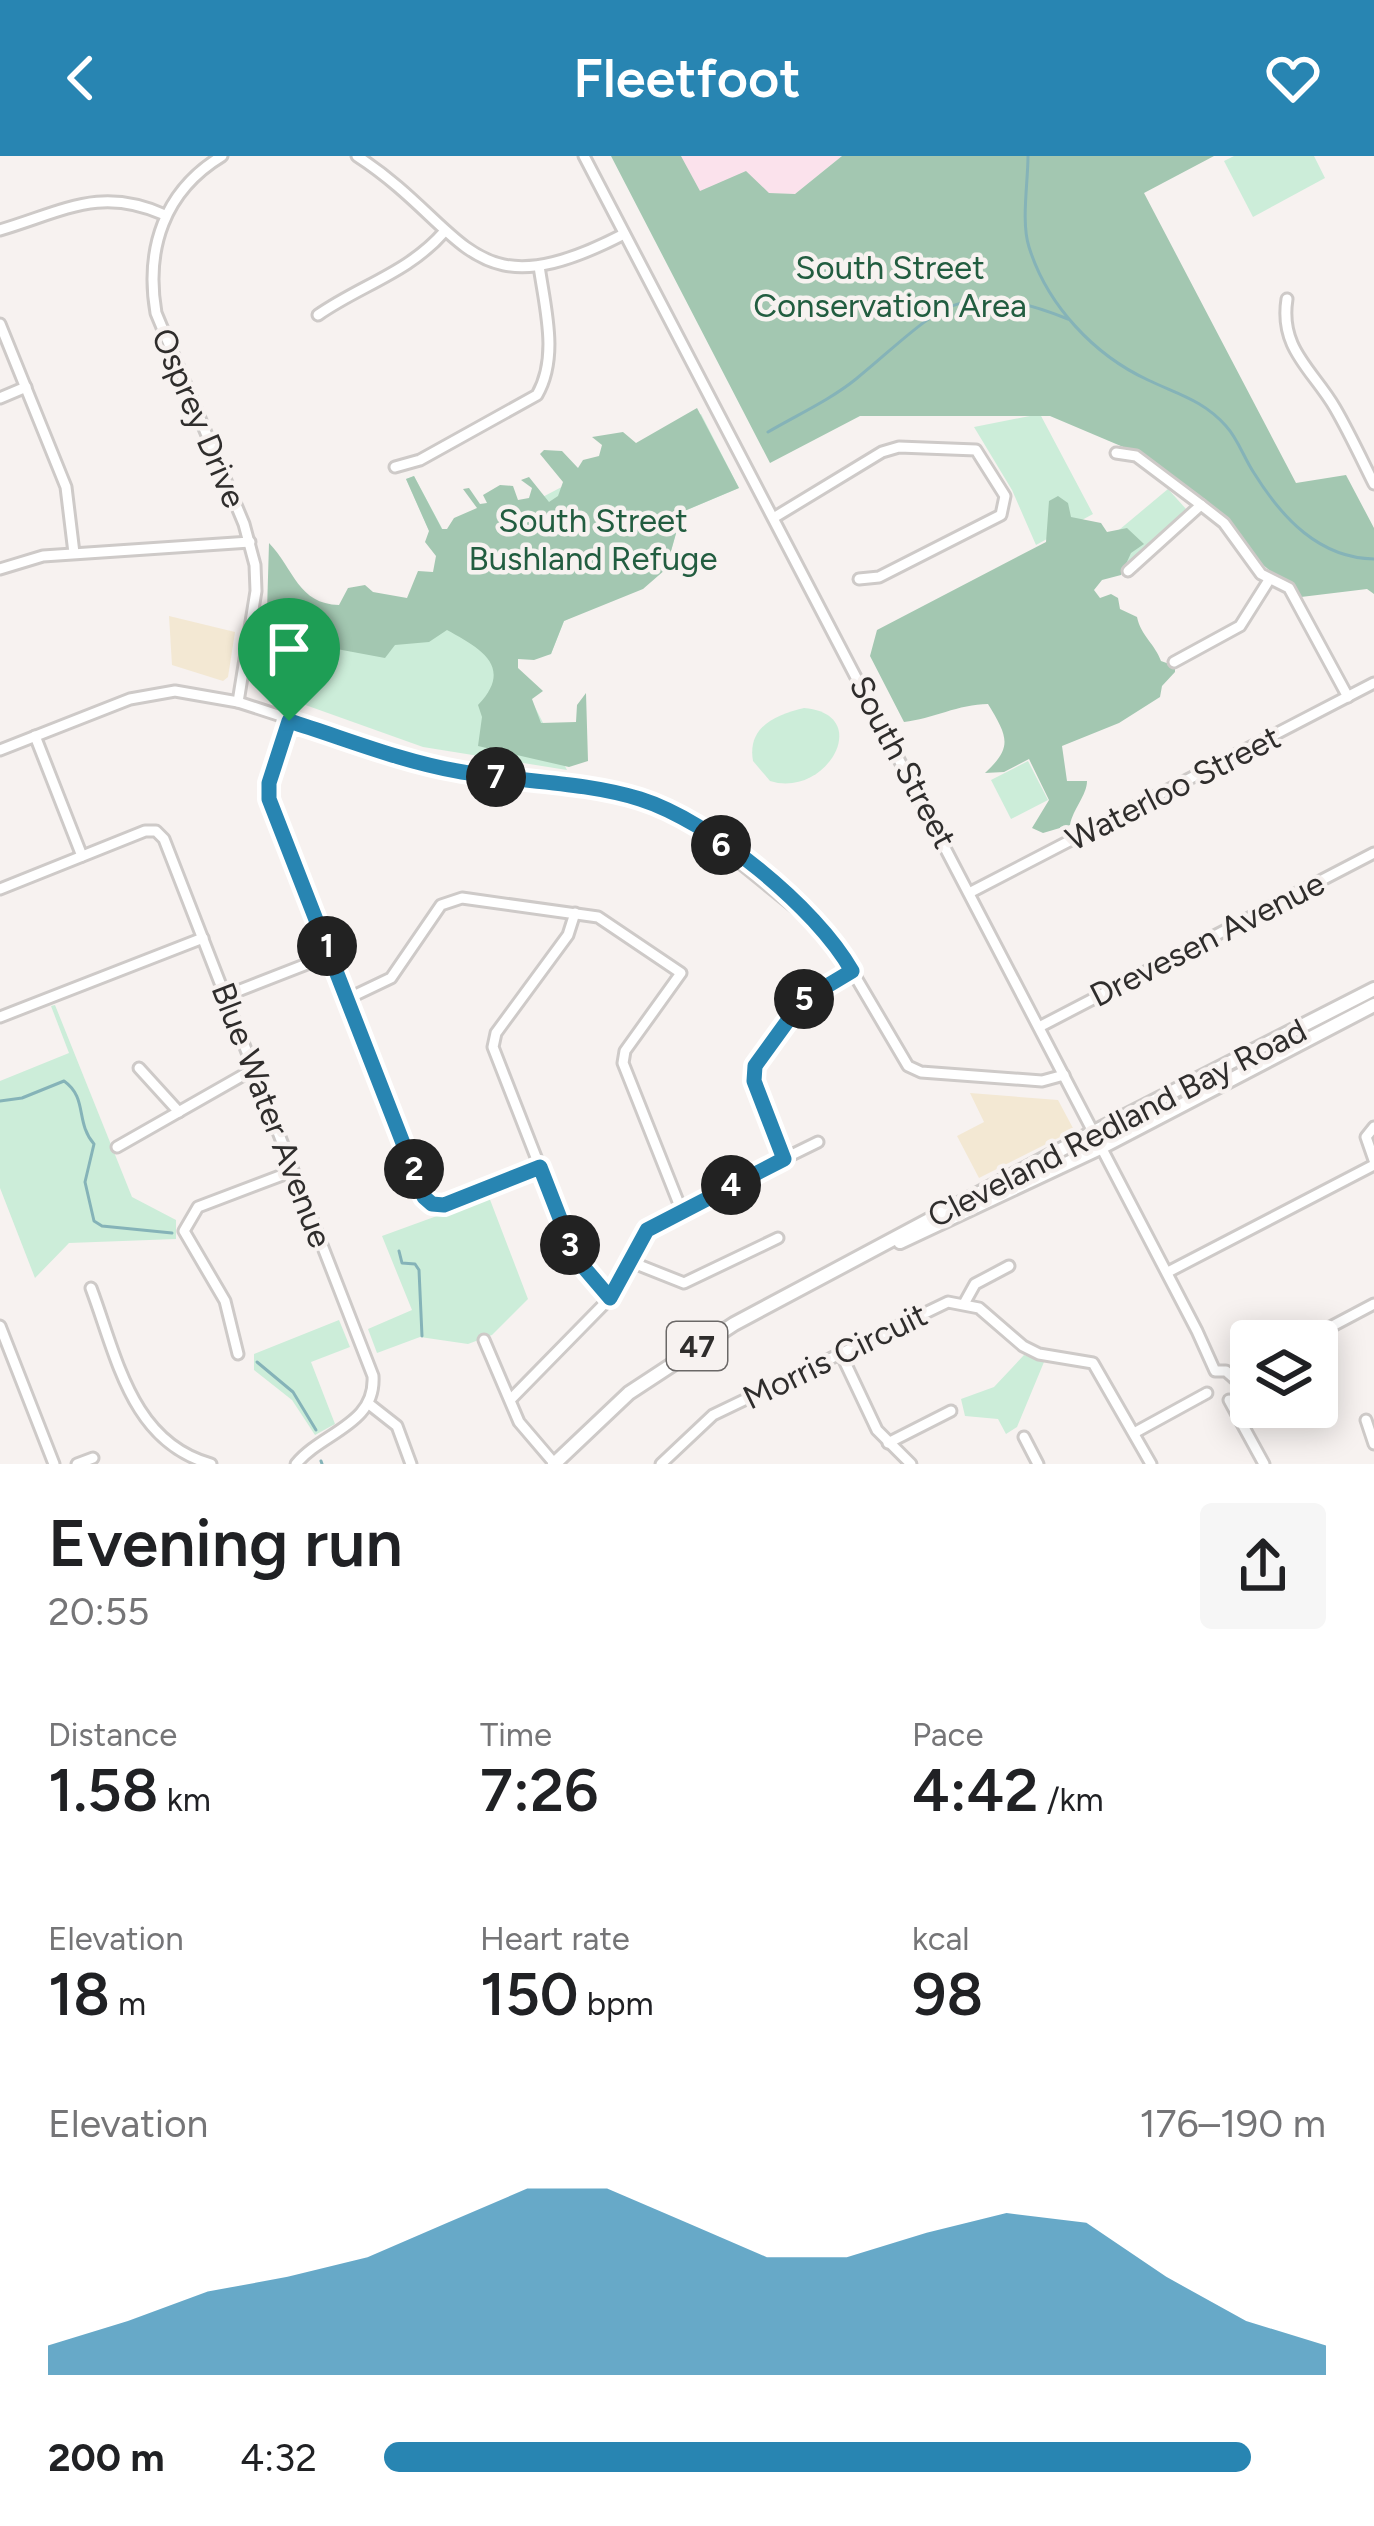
<!DOCTYPE html>
<meta charset="utf-8">
<style>
:root{--surface:#fff;--page:#f6f6f6;--text:#202124;--muted:#757577;--accent:#2885b2}
body{margin:0;font-family:Figtree,sans-serif;background:var(--page);color:var(--text);height:100vh;display:flex;flex-direction:column;font-size:45px;white-space:nowrap}
*{box-sizing:border-box;margin:0}
p{font-size:39px;color:var(--muted)}
.icon{flex:none;width:66px;height:66px;fill:none;stroke:currentColor;stroke-width:2;stroke-linecap:round;stroke-linejoin:round}
.map{position:relative;height:1308px;overflow:hidden}
.details{display:flex;flex-direction:column;background:var(--surface);flex:1}
.details>*{flex:none}
.tools{position:absolute;left:1230px;top:1164px;display:grid;gap:24px}
.tools a{display:grid;place-items:center;width:108px;height:108px;border-radius:12px;background:var(--surface);box-shadow:0 6px 30px #0003;font-size:60px}
.pin{position:absolute;display:grid;place-items:center;width:102px;height:102px;color:#fff;margin:-123px -51px;border-radius:50% 50% 50% 0;rotate:-45deg;box-shadow:0 0 12px #0007}
.pin .icon{rotate:45deg}
.km{position:absolute;width:60px;height:60px;margin:-30px;border-radius:50%;background:#222;color:#fff;font-size:33px;line-height:60px;text-align:center}
.round{display:grid;place-items:center;flex:none;width:126px;height:126px;border-radius:12px;background:var(--page)}
.head{display:flex;align-items:center;justify-content:space-between;height:204px;padding:0 48px}
h1{font-size:66px;font-weight:600;line-height:90px}
.figures{display:grid;grid-template-columns:repeat(3,1fr);gap:18px;height:204px;padding:12px 48px}
.figures div{display:grid;align-content:center}
.figures b{font-size:60px;font-weight:600}
.figures small{font-size:33px;font-weight:400}
.figures p{font-size:33px}
.chart{height:336px;padding:24px 48px}
.chart p{display:flex;justify-content:space-between}
.chart svg{width:100%;height:216px;margin-top:12px;fill:var(--accent);opacity:.7}
ul{padding:0 48px;list-style:none;font-size:39px}
li{display:grid;grid-template-columns:192px 144px 1fr;align-items:center;height:90px}
li i{height:30px;border-radius:15px;background:var(--accent)}
header{display:flex;justify-content:space-between;align-items:center;height:156px;padding:0 48px;background:var(--accent);color:#fff;font-size:54px;font-weight:600}
.map>svg:first-child{display:block}
.commercial{fill:#f3e8d3}
.industrial{fill:#fbe2ec}
.green{fill:#ccedd9}
.forest{fill:#a3c7b1}
.lines{fill:none;stroke-linecap:round;stroke-linejoin:round}
.stream{stroke:#85b3b8;stroke-width:3}
.minor-casing{stroke:#cecac8;stroke-width:15}
.highway-casing{stroke:#cecac8;stroke-width:18}
.minor{stroke:#fff;stroke-width:9}
.highway{stroke:#fff;stroke-width:12}
.route-casing{stroke:#fff;stroke-width:24}
.route{stroke:#2885b2;stroke-width:15}
.labels{text-anchor:middle;dominant-baseline:central;stroke-width:9;stroke-linejoin:round;paint-order:stroke}
.shield{fill:#f7f2f0;stroke:#6b6867;stroke-width:3}
.shield-label{font-size:30px;font-weight:bold;fill:#2f2d2c}
.park-label{font-size:33px;fill:#225d40;stroke:#f7f2f0}
.street-label{font-size:33px;fill:#2f2d2c;stroke:#f7f2f0}
</style>
<header><svg class="icon" aria-label="back" viewBox="0 0 24 24"><path d="M15 5l-7 7 7 7"/></svg>Fleetfoot<svg class="icon" aria-label="heart" viewBox="0 0 24 24"><path d="M12 20l-8-8c-3-5 5-10 8-4 3-6 11-1 8 4z"/></svg></header>
<div class="map">
<svg width="1374" height="1308" viewBox="0 0 1374 1308">
<rect width="100%" height="100%" fill="#f7f2f0"/>
<g class="commercial">
<path d="M169,460L235,476L228,521L223,525L172,509Z"/>
<path d="M970,937L1058,944L1074,974L979,1022L957,980L984,966Z"/>
</g>
<path class="industrial" d="M681,0H842L795,38L700,36Z"/>
<g class="green">
<path d="M1234,0H1314L1325,22L1253,61L1224,5Z"/>
<path d="M701,258L739,332L682,356L666,413L564,465L551,498L511,504L567,614L423,591L255,531L267,455L460,444L406,323L414,320L451,389Z"/>
<path d="M1040,258L1093,358L1036,389L1012,334L974,271Z"/>
<path d="M1168,333L1186,353L1122,412L1107,384Z"/>
<path d="M804,552C875,558 826,643 770,625L753,605C747,571 775,559 804,552Z"/>
<path d="M1028,605L1048,644L1011,663L991,624Z"/>
<path d="M55,849L132,1041L176,1064V1083L69,1087L35,1122L0,1032V925L69,897L51,850Z"/>
<path d="M489,1041L528,1143L492,1179L468,1188L420,1181L377,1197L368,1173L412,1154L382,1080Z"/>
<path d="M339,1164L350,1191L311,1206L335,1268L315,1279L292,1244L254,1214V1198Z"/>
<path d="M1024,1199L1044,1206L1017,1271L1006,1278L998,1263L965,1260L961,1243L994,1231Z"/>
</g>
<g class="forest">
<path d="M611,0H681L700,35L746,15L769,37L795,38L842,0H1214L1144,37L1296,327L1346,319L1374,372V438L1367,433L1301,441L1256,403L1230,366L1135,296L1050,260H860L770,307Z"/>
<path d="M697,252L739,332L682,356L666,413L643,433L564,465L551,498L534,504L518,503V512L543,535L532,543L541,567L576,566L577,549L586,537L588,605L569,611L478,590L482,561L478,549C515,510 479,492 447,474L429,486L395,489L385,502L283,483L274,491L281,502L311,500L297,531L286,542L255,531L267,455L269,387C294,413 298,448 339,449L348,432L365,429L373,436L407,442L418,415L433,416L436,400L425,386L429,375L406,323L414,320L442,373H447L454,362L477,352L463,333L469,332L480,348L487,347L483,339L500,329L513,330L518,344L529,342L532,332L521,324L529,321L549,346L558,340L563,326L540,298L544,294L562,295L578,312L583,304L599,300L602,289L592,281L623,276L636,287Z"/>
<path d="M1058,340L1068,347L1071,361L1101,367L1107,376L1127,372L1144,388L1131,397L1121,419L1102,424L1094,434L1100,442L1111,438L1118,442L1120,453L1137,461C1141,480 1155,488 1161,505L1175,510V516L1162,530L1160,541L1119,567L1062,590L1067,625H1087C1087,639 1073,653 1070,669L1043,677L1032,672L1049,644L1029,603L1004,616L985,617C1013,591 1008,581 988,548C959,548 932,563 904,566L870,500L877,474L1046,386L1049,345Z"/>
</g>
<g class="lines">
<g class="stream">
<path d="M1028,0C1028,27 1021,66 1029,91C1047,149 1094,199 1148,224C1177,238 1203,244 1226,270C1238,283 1244,302 1254,317C1282,362 1319,402 1374,403"/>
<path d="M768,276C797,259 830,244 856,223C939,155 955,118 1068,163"/>
<path d="M0,945L22,942L64,925C88,942 75,966 94,988L85,1026L94,1065L102,1070L172,1077"/>
<path d="M399,1095L402,1107L415,1108L419,1114L422,1180"/>
<path d="M257,1206L293,1236L316,1274"/>
<path d="M321,1305L322,1308"/>
</g>
<defs>
<g id="minor">
<path d="M222,0C164,35 145,93 156,157L244,368L255,409L256,435L238,546"/>
<path d="M357,0C469,73 468,159 624,78"/>
<path d="M584,0L1197,1175L1215,1215H1226L1234,1222"/>
<path d="M0,74C64,55 100,30 165,59"/>
<path d="M1287,143C1279,193 1313,214 1335,252C1349,276 1361,302 1374,328"/>
<path d="M318,159C361,129 408,117 444,76"/>
<path d="M0,168L66,331L74,397"/>
<path d="M0,242L26,231"/>
<path d="M1116,297L1136,300L1201,349L1224,367L1261,418L1289,432L1348,541"/>
<path d="M395,311L420,304L537,239C559,201 545,152 539,110"/>
<path d="M775,361L882,296L899,291L976,294L1005,340L1001,359L879,421L859,423"/>
<path d="M0,413L43,400L250,386"/>
<path d="M1128,415L1201,349"/>
<path d="M1174,506L1240,470L1269,424"/>
<path d="M289,565L269,627V643L424,1041L432,1048L444,1049L540,1011"/>
<path d="M35,580L82,700"/>
<path d="M0,594L130,543L175,535L238,546L434,610L638,643L692,668L819,771L845,803L908,910L921,916L1042,925L1064,919"/>
<path d="M0,733L145,675H156L164,683L373,1220C376,1269 322,1276 296,1308"/>
<path d="M971,736L1374,527"/>
<path d="M575,757L568,779L496,877L493,891L575,1101L610,1142"/>
<path d="M225,840L330,799"/>
<path d="M347,843L391,822L441,749L462,742L598,761L681,817L625,895L623,907L681,1053L647,1074L610,1142L512,1242"/>
<path d="M0,861L203,782"/>
<path d="M1041,870L1374,697"/>
<path d="M139,912L179,956"/>
<path d="M1374,971L1366,981L1374,1004"/>
<path d="M117,991L254,913"/>
<path d="M784,1002L754,925L755,911L802,845L852,815"/>
<path d="M681,1053L818,986"/>
<path d="M631,1106L684,1127L778,1082"/>
<path d="M1168,1116L1374,1009"/>
<path d="M91,1132C117,1201 131,1286 211,1308"/>
<path d="M965,1146L975,1128L1009,1110"/>
<path d="M0,1170L54,1308"/>
<path d="M484,1184L519,1266L554,1307"/>
<path d="M1304,1185L1374,1148"/>
<path d="M238,1198L225,1145L184,1075L198,1051L293,1015"/>
<path d="M842,1200L877,1274L911,1308"/>
<path d="M1234,1222L1251,1213"/>
<path d="M1229,1244L1264,1308"/>
<path d="M369,1248L397,1270L411,1308"/>
<path d="M1366,1264L1374,1288"/>
<path d="M1134,1277L1207,1237"/>
<path d="M1024,1281L1038,1308"/>
<path d="M888,1287L951,1255"/>
<path d="M77,1308L93,1302"/>
<path d="M661,1308L713,1259L948,1146L979,1152L1023,1190L1039,1198L1093,1207L1151,1308"/>
</g>
<g id="highway">
<path d="M900,1086L1102,991L1374,849"/>
<path d="M554,1308L629,1237L734,1168L1094,976L1374,833"/>
</g>
</defs>
<use href="#minor" class="minor-casing"/>
<use href="#highway" class="highway-casing"/>
<use href="#minor" class="minor"/>
<use href="#highway" class="highway"/>
</g>
<g class="lines">
<defs>
<path id="route" d="M289,565C344,582 400,605 457,615C517,626 581,625 640,643C710,665 816,751 852,815L802,845L755,910L754,925L784,1003L647,1074L610,1142L575,1101L540,1011L444,1049L432,1048L424,1041L269,643V627Z"/>
</defs>
<use href="#route" class="route-casing"/>
<use href="#route" class="route"/>
</g>
<g class="labels">
<rect class="shield" x="667" y="1166" width="60" height="48" rx="9"/>
<g class="shield-label">
<text x="697" y="1190">47</text>
</g>
<g class="park-label">
<text x="890" y="111">South Street<tspan x="890" dy="38">Conservation Area</tspan></text>
<text x="593" y="364">South Street<tspan x="593" dy="38">Bushland Refuge</tspan></text>
</g>
<g class="street-label">
<text transform="translate(199 262) rotate(67)">Osprey Drive</text>
<text transform="translate(903 606) rotate(62)">South Street</text>
<text transform="translate(1173 632) rotate(-27)">Waterloo Street</text>
<text transform="translate(1207 783) rotate(-27)">Drevesen Avenue</text>
<text transform="translate(272 959) rotate(69)">Blue Water Avenue</text>
<text transform="translate(1117 967) rotate(-27)">Cleveland Redland Bay Road</text>
<text transform="translate(835 1200) rotate(-26)">Morris Circuit</text>
</g>
</g>
</svg>
<div class="tools">
<a><svg class="icon" aria-label="layers" viewBox="0 0 24 24"><path d="M12 4l9 5-9 5-9-5zM3 14l9 5 9-5"/></svg></a>
</div>
<div class="pin" style="left:289px;top:565px;background:#1e9e55"><svg class="icon" aria-label="arrive" viewBox="0 0 24 24"><path d="M6 21V4h12l-3 4 3 4H6"/></svg></div>
<b class="km" style="left:327px;top:790px">1</b>
<b class="km" style="left:414px;top:1013px">2</b>
<b class="km" style="left:570px;top:1089px">3</b>
<b class="km" style="left:731px;top:1029px">4</b>
<b class="km" style="left:804px;top:843px">5</b>
<b class="km" style="left:721px;top:689px">6</b>
<b class="km" style="left:496px;top:621px">7</b>
</div>
<section class="details">
<div class="head"><div><h1>Evening run</h1><p>20:55</p></div><a class="round"><svg class="icon" aria-label="share" viewBox="0 0 24 24"><path d="M12 15V3M7 8l5-5 5 5M5 13v7h14v-7"/></svg></a></div>
<div class="figures">
<div><p>Distance</p><b>1.58<small> km</small></b></div>
<div><p>Time</p><b>7:26</b></div>
<div><p>Pace</p><b>4:42<small> /km</small></b></div>
</div>
<div class="figures">
<div><p>Elevation</p><b>18<small> m</small></b></div>
<div><p>Heart rate</p><b>150<small> bpm</small></b></div>
<div><p>kcal</p><b>98</b></div>
</div>
<div class="chart"><p><span>Elevation</span>176–190 m</p>
<svg viewBox="0 0 160 44" preserveAspectRatio="none"><path d="M0 44V38L10 33L20 27L30 24L40 20L50 13L60 6L70 6L80 13L90 20L100 20L110 15L120 11L130 13L140 24L150 33L160 38V44z"/></svg>
</div>
<ul>
<li><b>200 m</b>4:32<i style="width:92%"></i></li>
</ul>
</section>
